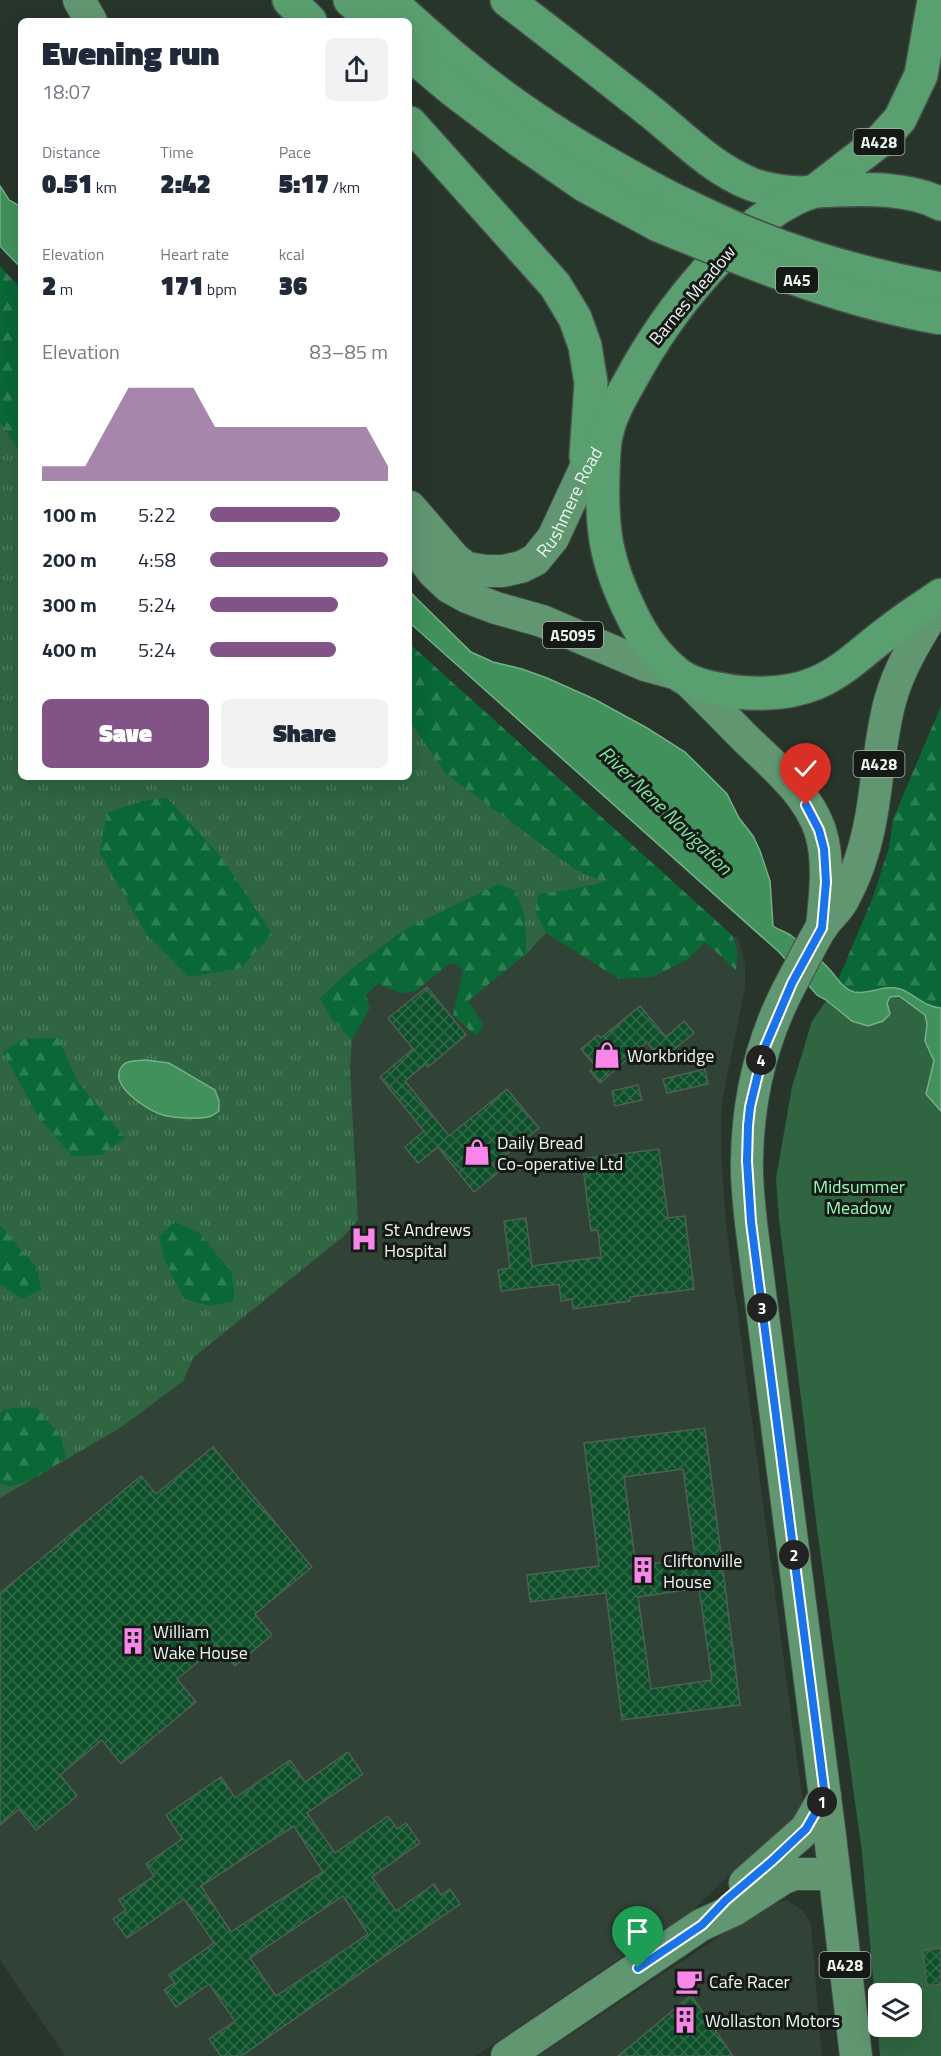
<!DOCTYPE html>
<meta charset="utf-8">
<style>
:root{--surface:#fff;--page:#f2f2f3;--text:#1f2937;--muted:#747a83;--accent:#815387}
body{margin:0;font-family:"Titillium Web",sans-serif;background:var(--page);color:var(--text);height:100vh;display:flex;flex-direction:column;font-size:22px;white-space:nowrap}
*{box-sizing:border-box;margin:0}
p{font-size:20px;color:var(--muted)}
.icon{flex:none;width:33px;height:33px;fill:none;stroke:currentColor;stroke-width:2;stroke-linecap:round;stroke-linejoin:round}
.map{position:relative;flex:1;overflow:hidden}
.details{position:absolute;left:18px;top:18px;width:394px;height:762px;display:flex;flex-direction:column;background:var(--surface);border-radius:9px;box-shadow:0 6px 24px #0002}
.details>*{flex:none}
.buttons{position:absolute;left:868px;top:1983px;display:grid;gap:12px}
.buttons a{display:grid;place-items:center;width:54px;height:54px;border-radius:9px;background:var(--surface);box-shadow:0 6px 24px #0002;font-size:30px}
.pin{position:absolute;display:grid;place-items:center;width:51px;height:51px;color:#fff;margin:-62px -26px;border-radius:50% 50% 50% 0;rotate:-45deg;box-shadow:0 0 6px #0007}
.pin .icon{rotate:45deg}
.km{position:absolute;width:30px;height:30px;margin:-15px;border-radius:50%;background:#222;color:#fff;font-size:16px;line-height:30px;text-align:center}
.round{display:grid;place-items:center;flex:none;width:63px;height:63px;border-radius:9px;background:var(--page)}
.head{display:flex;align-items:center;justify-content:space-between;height:102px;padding:0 24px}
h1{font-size:33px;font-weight:800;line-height:45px}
.stats{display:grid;grid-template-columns:repeat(3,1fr);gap:9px;height:102px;padding:6px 24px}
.stats div{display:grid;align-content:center}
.stats b{font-size:26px;font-weight:800}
.stats small{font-size:16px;font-weight:400}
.stats p{font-size:16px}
.chart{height:168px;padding:12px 24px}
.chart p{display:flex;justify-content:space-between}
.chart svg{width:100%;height:108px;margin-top:6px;fill:var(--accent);opacity:.7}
.button{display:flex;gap:12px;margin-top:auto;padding:12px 24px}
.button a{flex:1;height:69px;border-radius:9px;background:var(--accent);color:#fff;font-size:24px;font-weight:800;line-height:69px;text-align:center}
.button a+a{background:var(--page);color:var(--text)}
ul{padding:0 24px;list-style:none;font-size:20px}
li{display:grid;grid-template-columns:96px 72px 1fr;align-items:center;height:45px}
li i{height:15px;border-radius:8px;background:var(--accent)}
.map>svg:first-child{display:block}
.built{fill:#314236}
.grass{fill:url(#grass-tufts)}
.forest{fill:url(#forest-firs)}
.green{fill:#2f6641;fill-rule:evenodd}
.water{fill:#40915b;stroke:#74af87;stroke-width:1.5}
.building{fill:url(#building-cross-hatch);stroke:#515e54;stroke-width:1.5;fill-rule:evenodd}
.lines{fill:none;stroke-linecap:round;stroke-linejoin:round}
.primary-casing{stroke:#465049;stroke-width:34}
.trunk-casing{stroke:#465049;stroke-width:36}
.primary{stroke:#609771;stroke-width:32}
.trunk{stroke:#5a9f70;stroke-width:33}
.trunk-bridge-casing{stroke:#465049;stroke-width:36;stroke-linecap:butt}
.trunk-bridge{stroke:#5a9f70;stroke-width:33}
.route-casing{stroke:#fff;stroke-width:12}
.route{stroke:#1a73e8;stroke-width:8}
.labels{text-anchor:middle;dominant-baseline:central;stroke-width:6;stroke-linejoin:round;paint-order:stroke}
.shield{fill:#151a16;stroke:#acb3ae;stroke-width:1.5}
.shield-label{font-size:16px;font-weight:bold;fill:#edf5ef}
.street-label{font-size:18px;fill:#edf5ef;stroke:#151a16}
.poi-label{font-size:18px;fill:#edf5ef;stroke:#151a16;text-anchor:start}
.park-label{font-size:18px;fill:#93ffb4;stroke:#151a16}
.water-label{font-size:20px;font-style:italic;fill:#7ae59c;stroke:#151a16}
</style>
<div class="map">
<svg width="941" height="2056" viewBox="0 0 941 2056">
<defs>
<pattern id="grass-tufts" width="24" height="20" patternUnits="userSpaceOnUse" patternTransform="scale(1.5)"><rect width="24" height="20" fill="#2f6641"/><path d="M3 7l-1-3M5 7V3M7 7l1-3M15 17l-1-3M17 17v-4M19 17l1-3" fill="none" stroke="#4d7c5d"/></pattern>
<pattern id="forest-firs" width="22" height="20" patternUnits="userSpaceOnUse" patternTransform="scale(1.5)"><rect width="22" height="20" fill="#096835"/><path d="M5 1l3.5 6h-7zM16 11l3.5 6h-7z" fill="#2d7e53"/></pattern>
<pattern id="building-cross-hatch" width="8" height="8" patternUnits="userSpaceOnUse" patternTransform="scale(1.5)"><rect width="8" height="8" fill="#0e512a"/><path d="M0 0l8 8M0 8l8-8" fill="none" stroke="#316b49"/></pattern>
</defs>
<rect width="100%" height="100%" fill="#28352b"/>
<g class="built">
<path d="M0,422L21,453V777H410V721L446,774L575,869L738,938L745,962V988L722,1101L721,1151L726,1224L803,1804L783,1833L733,1871L666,1937L638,1946L476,2056H65L0,1960Z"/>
<path d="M787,1900L803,1911L811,1924L822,2056H538L767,1905Z"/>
</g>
<path class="grass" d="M0,422L21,453V777H410V721L447,774L575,869L605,882L579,888L535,910L546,933L526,954L525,918L406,929L354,967L320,998L332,1019L352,1040L350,1068L358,1220L343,1237L194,1357L183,1381L120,1428L0,1498Z"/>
<g class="forest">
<path d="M0,266L21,289V453L0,422Z"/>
<path d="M410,644L732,935L738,952L736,970L705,942L687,960L652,977L619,979L546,933L535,910L539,894L579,888L604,882L575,869L446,774L410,721Z"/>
<path d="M941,706V1008C923,1007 911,989 894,988C872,986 855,1002 838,980L873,897L889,847L893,819Z"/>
<path d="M167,798L221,857L272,934L241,968L188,977L147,935L100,853L107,813L142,801Z"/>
<path d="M498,884L516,891L525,918L526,954L468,1001L483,1024L481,1031L475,1035L453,1015L463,972L459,965L450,963L416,991L400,993L378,984L366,995L370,1008L352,1040L332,1019L320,998L354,967L406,929Z"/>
<path d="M58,1038L78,1082L125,1138L102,1155L72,1156L39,1118L3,1052L23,1039Z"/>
<path d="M175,1222L199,1232L232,1273L235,1301L210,1306L184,1299L165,1261L159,1236Z"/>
<path d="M0,1225L37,1268L41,1290L22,1299L0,1284Z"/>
<path d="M36,1407L61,1437L66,1458L33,1479L10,1487L0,1483V1414L4,1409Z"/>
</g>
<path class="green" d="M833,991L849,1001L897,991L922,1007L927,1024L925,1041L934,1061L931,1074L935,1106L941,1111V2056H880L862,1852L817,1529L779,1219L776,1178L792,1087L812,1021ZM879,1994H912V2026H879Z"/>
<g class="water">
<path d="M0,186L9,200L21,207V268L0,246Z"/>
<path d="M410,592L471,652L493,662L522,669L547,678L594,699L647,728L685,752L727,794L739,818L753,836L760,851L770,881L773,926C780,931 787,932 793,937C806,946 820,959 831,971C838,979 843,989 854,992C870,995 885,984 900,989C915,994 924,1007 941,1008V1111L926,1094L934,1061L925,1041L927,1024L925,1015L899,996L890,997L887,1003L890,1014L883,1021L868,1026L852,1021L826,1000L817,995L779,952L410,623Z"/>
<path d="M145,1060L169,1063L215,1090L219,1101V1111C216,1113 214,1115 211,1116C201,1120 170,1118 160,1114C146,1109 106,1084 123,1065C127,1060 138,1061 145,1060Z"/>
</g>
<g class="building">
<path d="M427,987L466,1035L428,1067L425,1064L405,1081L449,1136L507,1089L539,1128L493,1165L499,1172L474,1192L438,1147L418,1163L405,1147L424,1131L380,1077L413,1049L388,1018Z"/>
<path d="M640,1006L666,1037L684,1021L694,1033L661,1060L647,1042L600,1083L590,1071L595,1066L581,1049L598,1035L601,1038Z"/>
<path d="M705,1069L708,1084L667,1093L663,1079Z"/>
<path d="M638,1085L642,1100L615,1106L612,1091Z"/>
<path d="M659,1149L668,1218L685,1216L694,1289L630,1297V1301L573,1309L572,1299L561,1301L559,1284L501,1291L498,1270L510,1268L504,1221L526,1218L532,1266L601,1257L598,1230L591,1231L582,1159Z"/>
<path d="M705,1428L740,1705L622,1720L606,1593L530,1602L527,1575L599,1566L584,1443ZM683,1469L695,1558L636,1566L624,1477ZM699,1588L712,1680L651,1689L638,1597Z"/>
<path d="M213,1447L312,1567L255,1614L272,1635L235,1666L218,1646L177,1679L196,1702L121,1764L102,1740L60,1775L77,1796L36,1830L19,1809L0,1825V1593L141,1476L156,1494Z"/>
<path d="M348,1752L363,1774L307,1813L335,1853L388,1816L397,1829L406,1823L420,1843L372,1877L396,1911L434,1884L441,1895L450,1889L460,1904L241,2056H221L209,2039L235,2021L209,1984L176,2007L164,1990L175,1983L169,1975L214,1943L184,1899L127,1938L113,1919L126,1910L119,1900L154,1876L146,1864L182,1839L166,1815L221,1777L235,1798L290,1760L305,1782ZM294,1826L323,1872L231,1932L201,1886ZM343,1896L368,1934L276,1996L250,1958Z"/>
<path d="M941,1948V1984L927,1986L923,1951Z"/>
<path d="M691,1995L733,2056H618L633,2044Z"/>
</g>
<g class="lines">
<defs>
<g id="primary">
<path d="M79,0L91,21"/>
<path id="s1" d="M410,507L455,559L467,568L487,571H503L521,567L535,560L553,538L585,469L604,436"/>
<path d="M410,541L433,572L449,587L467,597L496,608L542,621L645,665L678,674"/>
<path d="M686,679C707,699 727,720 748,741C775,767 807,793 820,830C830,861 825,896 822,927"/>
<path d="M745,1883L806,1829L825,1796"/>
<path d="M507,2056L701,1925L734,1910L782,1879L794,1874H834"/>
<path d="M856,2056L830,1836L751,1223C749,1202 746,1180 747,1159C748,1097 763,1035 793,980C802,963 811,945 821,928C827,918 838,910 843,900C850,887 857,871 861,858C878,807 876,753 890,701C900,664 921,633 941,600"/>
</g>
<g id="trunk">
<path d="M289,0L310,21"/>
<path d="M350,0L374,21"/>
<path d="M389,0C435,42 482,84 534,118C578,148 625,174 672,199"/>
<path d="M507,0C556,37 603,74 651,112C682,137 713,169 751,184C769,191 789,193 809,193"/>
<path d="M410,54L453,90L519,140L584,185L658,225"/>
<path d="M410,123L555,285L575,318L585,346L591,383L586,456"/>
<path d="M815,191L881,140L900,119L921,75L933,6"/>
<path d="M941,204C910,188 869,189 836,190C828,191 818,190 810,192C737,220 666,314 630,381C621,397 611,414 607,432C603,444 604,459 603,472C601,530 606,563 632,615C643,638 657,658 678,674C694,686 717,689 736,692C764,695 790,694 816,683C845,671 866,648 891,630C907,617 924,607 941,595"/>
</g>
</defs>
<use href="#primary" class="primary-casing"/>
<use href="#trunk" class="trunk-casing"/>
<use href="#primary" class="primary"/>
<use href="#trunk" class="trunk"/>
<defs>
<g id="trunk-bridge">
<path d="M672,199C698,211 724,224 751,235C812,260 876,277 941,289"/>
<path d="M658,225C751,263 842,301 941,318"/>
</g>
</defs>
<use href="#trunk-bridge" class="trunk-bridge-casing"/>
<use href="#trunk-bridge" class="trunk-bridge"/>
</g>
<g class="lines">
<defs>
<path id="route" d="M638,1968L702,1925L726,1900L772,1861L806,1829L825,1796L751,1222L747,1161L748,1126L750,1107L764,1049L792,983L822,928L826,882L824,849L819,830L806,805"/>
</defs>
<use href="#route" class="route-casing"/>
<use href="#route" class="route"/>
</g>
<defs>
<symbol id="shop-bare" viewBox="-9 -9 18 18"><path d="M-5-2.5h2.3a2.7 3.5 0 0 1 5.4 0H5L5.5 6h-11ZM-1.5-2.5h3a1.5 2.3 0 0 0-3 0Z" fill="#f987e9" stroke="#151a16" stroke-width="2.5" paint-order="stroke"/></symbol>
<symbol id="hospital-bare" viewBox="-9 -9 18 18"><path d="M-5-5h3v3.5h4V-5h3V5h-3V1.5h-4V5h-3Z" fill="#f987e9" stroke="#151a16" stroke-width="2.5" paint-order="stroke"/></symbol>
<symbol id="building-bare" viewBox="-9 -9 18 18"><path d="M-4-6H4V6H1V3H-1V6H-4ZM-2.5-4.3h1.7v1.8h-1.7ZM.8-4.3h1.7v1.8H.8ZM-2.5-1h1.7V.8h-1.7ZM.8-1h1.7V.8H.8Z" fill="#f987e9" stroke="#151a16" stroke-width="2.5" paint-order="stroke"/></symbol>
<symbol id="cafe-bare" viewBox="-9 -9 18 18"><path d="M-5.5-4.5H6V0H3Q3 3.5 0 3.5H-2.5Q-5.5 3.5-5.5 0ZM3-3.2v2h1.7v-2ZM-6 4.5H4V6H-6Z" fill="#f987e9" stroke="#151a16" stroke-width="2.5" paint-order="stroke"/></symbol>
</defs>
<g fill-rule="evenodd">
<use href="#shop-bare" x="588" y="1036" width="38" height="38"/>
<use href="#shop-bare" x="458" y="1133" width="38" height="38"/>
<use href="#hospital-bare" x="345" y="1220" width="38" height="38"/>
<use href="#building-bare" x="624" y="1551" width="38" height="38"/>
<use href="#building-bare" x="114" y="1622" width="38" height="38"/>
<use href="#cafe-bare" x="670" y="1962" width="38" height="38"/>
<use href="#building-bare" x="666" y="2001" width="38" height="38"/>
</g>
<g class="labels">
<g class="shield">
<rect x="853.5" y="129" width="51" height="26" rx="4.5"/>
<rect x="776" y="267" width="42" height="26" rx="4.5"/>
<rect x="543" y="622" width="60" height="26" rx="4.5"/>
<rect x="853.5" y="751" width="51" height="26" rx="4.5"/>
<rect x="819.5" y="1952" width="51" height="26" rx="4.5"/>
</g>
<g class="shield-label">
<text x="879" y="142">A428</text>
<text x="797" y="280">A45</text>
<text x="573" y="635">A5095</text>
<text x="879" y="764">A428</text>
<text x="845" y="1965">A428</text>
</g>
<g class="street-label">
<text transform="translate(692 295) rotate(-50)">Barnes Meadow</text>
<text stroke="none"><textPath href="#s1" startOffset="222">Rushmere Road</textPath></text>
</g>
<g class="poi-label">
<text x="627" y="1055">Workbridge</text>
<text x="497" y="1142">Daily Bread<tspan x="497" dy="21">Co-operative Ltd</tspan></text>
<text x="384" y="1229">St Andrews<tspan x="384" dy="21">Hospital</tspan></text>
<text x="663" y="1560">Cliftonville<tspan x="663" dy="21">House</tspan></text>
<text x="153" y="1631">William<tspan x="153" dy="21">Wake House</tspan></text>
<text x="709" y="1981">Cafe Racer</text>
<text x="705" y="2020">Wollaston Motors</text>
</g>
<g class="park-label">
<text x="859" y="1186">Midsummer<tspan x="859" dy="21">Meadow</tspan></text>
</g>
<g class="water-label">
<text transform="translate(666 810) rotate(44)">River Nene Navigation</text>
</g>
</g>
</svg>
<div class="buttons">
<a><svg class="icon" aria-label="layers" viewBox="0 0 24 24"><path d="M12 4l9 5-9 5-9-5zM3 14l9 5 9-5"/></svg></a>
</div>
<div class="pin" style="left:638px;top:1968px;background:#1e9e55"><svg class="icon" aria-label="arrive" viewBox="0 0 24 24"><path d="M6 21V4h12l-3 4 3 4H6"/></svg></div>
<div class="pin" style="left:806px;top:805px;background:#d93025"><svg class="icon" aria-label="check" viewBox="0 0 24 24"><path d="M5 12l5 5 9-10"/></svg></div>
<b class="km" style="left:822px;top:1802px">1</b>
<b class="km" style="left:794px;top:1555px">2</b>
<b class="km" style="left:762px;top:1308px">3</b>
<b class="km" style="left:761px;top:1060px">4</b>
<section class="details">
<div class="head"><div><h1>Evening run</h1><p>18:07</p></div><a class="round"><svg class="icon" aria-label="share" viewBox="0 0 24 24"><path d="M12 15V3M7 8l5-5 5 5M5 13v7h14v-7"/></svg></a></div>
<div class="stats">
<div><p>Distance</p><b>0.51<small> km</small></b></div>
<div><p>Time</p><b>2:42</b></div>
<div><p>Pace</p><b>5:17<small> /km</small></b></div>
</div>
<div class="stats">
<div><p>Elevation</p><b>2<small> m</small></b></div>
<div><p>Heart rate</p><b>171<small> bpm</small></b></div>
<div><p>kcal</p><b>36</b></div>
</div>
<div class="chart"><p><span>Elevation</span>83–85 m</p>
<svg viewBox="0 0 160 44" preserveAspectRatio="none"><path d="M0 44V38L10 38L20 38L30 22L40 6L50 6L60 6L70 6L80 22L90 22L100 22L110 22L120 22L130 22L140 22L150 22L160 38V44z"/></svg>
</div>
<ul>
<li><b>100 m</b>5:22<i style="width:73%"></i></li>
<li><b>200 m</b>4:58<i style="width:100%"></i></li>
<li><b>300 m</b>5:24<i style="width:72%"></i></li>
<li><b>400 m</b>5:24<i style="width:71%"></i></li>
</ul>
<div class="button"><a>Save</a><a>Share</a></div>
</section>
</div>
